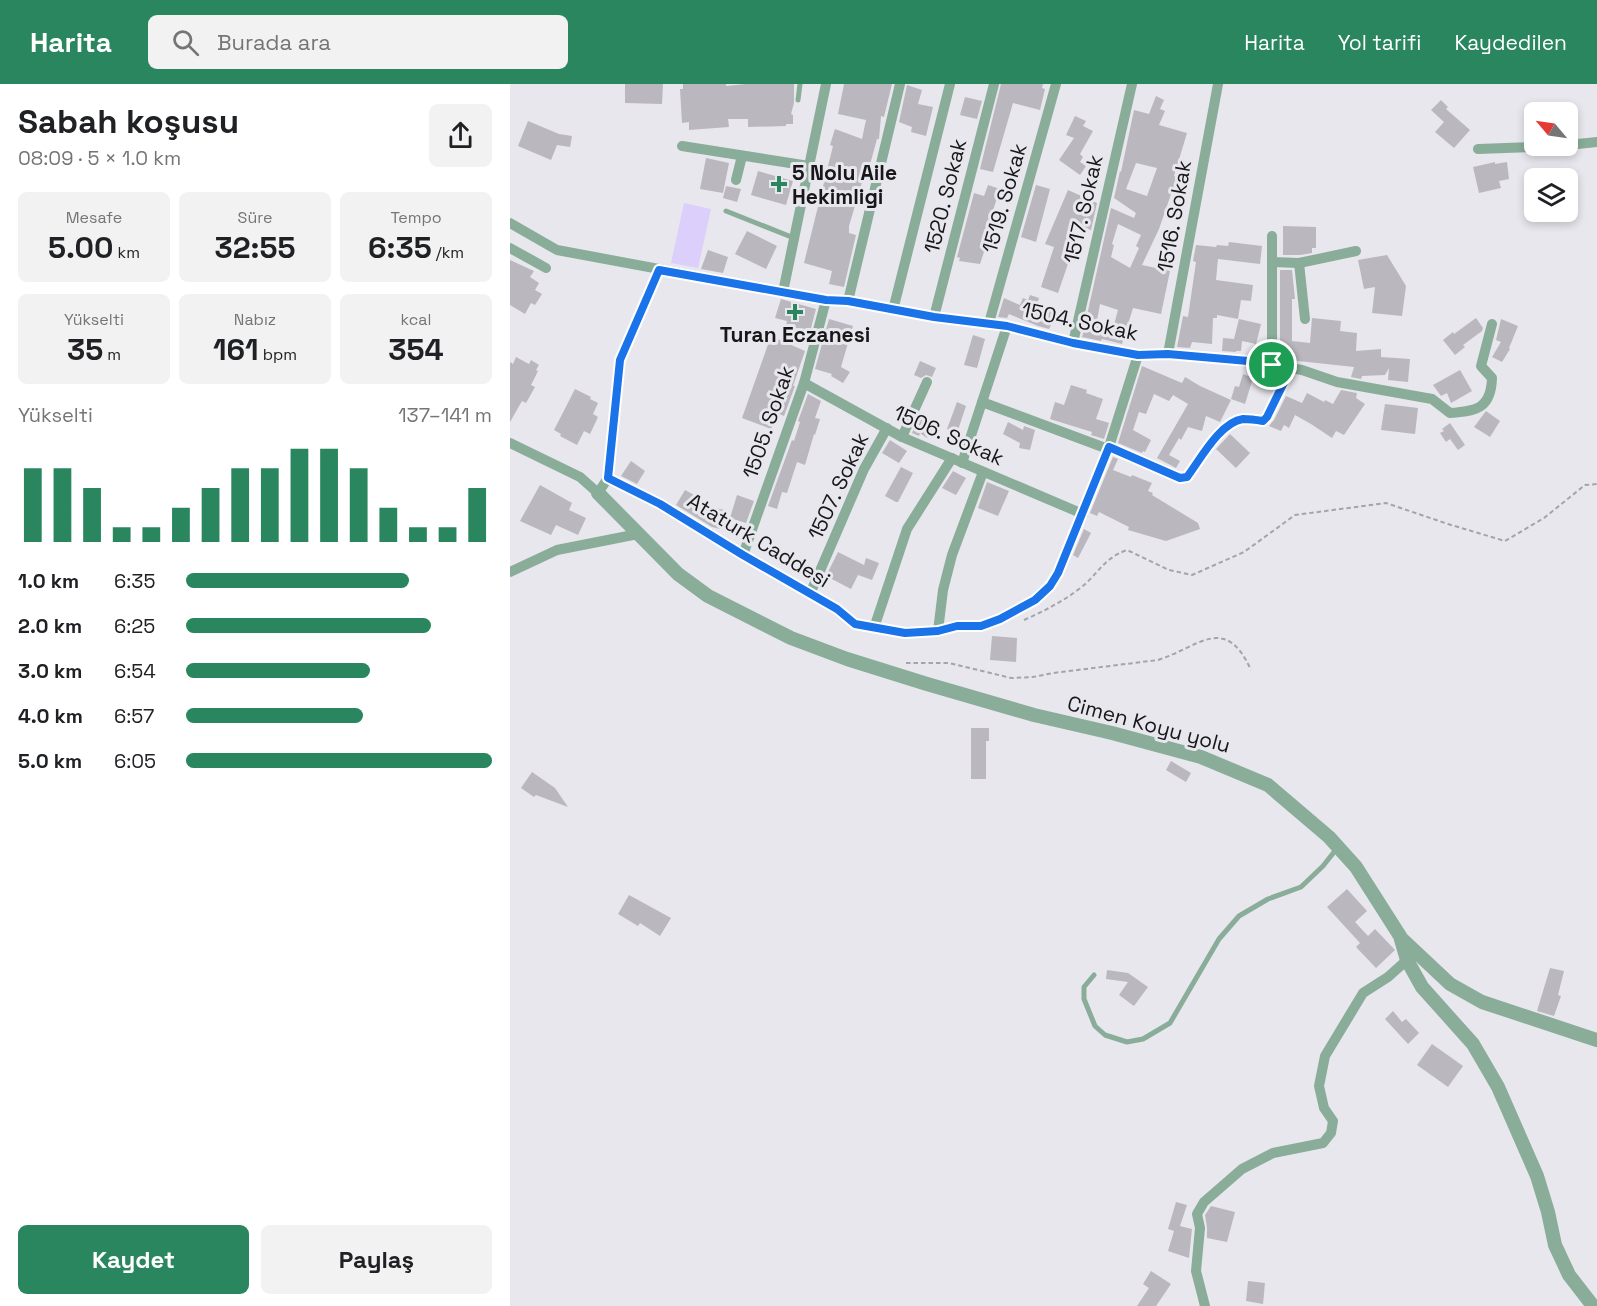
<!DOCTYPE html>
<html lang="tr">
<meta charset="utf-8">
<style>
:root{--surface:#fff;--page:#f2f2f2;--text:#202124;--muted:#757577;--accent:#29865e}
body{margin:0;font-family:"Space Grotesk",sans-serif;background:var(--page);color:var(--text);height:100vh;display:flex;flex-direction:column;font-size:22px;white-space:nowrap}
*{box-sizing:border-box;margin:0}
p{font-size:20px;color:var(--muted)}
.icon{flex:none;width:33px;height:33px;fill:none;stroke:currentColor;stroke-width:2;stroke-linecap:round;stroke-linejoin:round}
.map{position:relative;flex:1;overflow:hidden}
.panel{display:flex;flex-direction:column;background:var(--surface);width:510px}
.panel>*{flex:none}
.needle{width:39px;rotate:299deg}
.buttons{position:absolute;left:1014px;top:18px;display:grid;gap:12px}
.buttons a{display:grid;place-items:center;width:54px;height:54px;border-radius:9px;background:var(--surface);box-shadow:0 3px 9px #0003;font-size:30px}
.pin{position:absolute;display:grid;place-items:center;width:51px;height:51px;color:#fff;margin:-26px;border:3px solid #fff;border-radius:50%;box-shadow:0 2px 6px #0007}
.round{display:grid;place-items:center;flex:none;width:63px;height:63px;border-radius:9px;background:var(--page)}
.summary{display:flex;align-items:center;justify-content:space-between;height:102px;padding:0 18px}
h1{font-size:33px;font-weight:800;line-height:45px}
.metrics{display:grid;grid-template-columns:repeat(3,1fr);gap:9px;height:102px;padding:6px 18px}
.metrics div{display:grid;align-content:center;border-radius:9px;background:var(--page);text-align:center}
.metrics b{font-size:30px;font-weight:800}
.metrics small{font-size:16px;font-weight:400}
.metrics p{font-size:16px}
.chart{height:168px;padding:12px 18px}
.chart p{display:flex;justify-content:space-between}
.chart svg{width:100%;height:108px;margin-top:6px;stroke:var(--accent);stroke-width:6}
.primary-button{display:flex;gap:12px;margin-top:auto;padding:12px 18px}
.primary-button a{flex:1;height:69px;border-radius:9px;background:var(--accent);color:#fff;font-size:24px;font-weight:800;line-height:69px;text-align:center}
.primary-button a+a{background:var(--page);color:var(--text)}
ul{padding:0 18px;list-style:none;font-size:20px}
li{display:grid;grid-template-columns:96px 72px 1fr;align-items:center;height:45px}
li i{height:15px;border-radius:8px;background:var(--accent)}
header{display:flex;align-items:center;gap:36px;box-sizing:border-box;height:84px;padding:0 30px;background:var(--accent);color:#fff}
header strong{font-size:28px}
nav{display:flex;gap:33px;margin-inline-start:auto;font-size:21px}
.search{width:420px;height:54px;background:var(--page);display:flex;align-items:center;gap:15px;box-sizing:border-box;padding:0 21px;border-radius:9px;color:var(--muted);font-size:22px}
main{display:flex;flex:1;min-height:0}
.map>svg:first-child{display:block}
.green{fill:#dccffc}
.building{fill:#bab8be;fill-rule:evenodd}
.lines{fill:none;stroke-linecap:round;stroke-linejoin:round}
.path{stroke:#a5a4a9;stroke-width:2;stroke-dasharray:4.5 3;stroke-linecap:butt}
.service{stroke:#89ad99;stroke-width:5}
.minor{stroke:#89ad99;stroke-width:10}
.tertiary{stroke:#89ad99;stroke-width:14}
.route-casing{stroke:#fff;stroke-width:12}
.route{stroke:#1a73e8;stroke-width:8}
.poi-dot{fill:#29865e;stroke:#e8e7ed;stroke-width:2}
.labels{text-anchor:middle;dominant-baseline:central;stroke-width:6;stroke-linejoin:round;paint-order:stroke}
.poi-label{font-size:21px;font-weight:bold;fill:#171618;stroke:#e8e7ed;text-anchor:start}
.street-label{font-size:21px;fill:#171618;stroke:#e8e7ed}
</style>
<header>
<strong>Harita</strong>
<div class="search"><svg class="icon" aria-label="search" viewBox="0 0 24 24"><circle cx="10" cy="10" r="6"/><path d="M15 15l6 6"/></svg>Burada ara</div>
<nav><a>Harita</a><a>Yol tarifi</a><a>Kaydedilen</a></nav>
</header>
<main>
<section class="panel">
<div class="summary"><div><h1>Sabah koşusu</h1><p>08:09 · 5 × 1.0 km</p></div><a class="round"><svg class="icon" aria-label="share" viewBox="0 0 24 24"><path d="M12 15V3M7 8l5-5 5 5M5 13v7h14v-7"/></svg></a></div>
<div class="metrics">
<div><p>Mesafe</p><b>5.00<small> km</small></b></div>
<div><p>Süre</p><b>32:55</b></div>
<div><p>Tempo</p><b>6:35<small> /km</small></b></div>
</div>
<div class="metrics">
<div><p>Yükselti</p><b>35<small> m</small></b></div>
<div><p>Nabız</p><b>161<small> bpm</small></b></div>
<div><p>kcal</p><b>354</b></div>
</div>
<div class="chart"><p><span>Yükselti</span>137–141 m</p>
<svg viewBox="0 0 160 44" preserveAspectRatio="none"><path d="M5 44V14M15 44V14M25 44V22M35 44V38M45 44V38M55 44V30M65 44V22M75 44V14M85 44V14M95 44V6M105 44V6M115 44V14M125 44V30M135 44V38M145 44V38M155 44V22"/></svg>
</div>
<ul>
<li><b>1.0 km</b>6:35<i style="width:73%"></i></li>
<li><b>2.0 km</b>6:25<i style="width:80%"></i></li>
<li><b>3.0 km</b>6:54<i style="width:60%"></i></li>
<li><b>4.0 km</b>6:57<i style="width:58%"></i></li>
<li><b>5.0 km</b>6:05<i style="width:100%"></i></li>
</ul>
<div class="primary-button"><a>Kaydet</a><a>Paylaş</a></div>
</section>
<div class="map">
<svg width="1087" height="1222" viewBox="0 0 1087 1222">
<rect width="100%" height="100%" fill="#e8e7ed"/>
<path class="green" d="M174,119L201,125L188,184L161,179Z"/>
<g class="building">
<path d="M115,0H153L152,20L115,19Z"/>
<path d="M173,0H216V2L236,0H284V19L281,30L283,31V40H276V42L238,43V35H218L219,43L179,46V38L172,39L170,5H173Z"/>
<path d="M334,0H382L374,33L371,32L369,55H367L358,88L356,87L353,98H352L339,142V149L346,151L334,203L319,200L322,187L294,179L323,62L320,61L325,45L352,55L356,36L328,30Z"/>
<path d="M491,0H533L532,4L535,5L530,26L503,19L483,88L470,85Z"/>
<path d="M397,1L412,6L408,20L423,23L416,52L401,48L402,43L389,38Z"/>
<path d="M646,12L654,16L650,25L655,27L649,41L677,49L664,92L667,93L649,145L632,181L660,187L651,230L623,224L612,260L592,255L591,257L572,253L578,232L577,231L601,124L624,134L626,129L604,114L610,87L611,88L624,26L639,30ZM626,79L647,84L637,112L616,105ZM608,140L631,151L626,162L629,164L620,184L601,173L604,161L602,160ZM590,220L608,226L602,248L586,242Z"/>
<path d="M455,13L472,17L467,35L450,31Z"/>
<path d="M931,16L938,23L936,25L960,46L944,64L925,48L934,38L921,26Z"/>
<path d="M565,32L576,37L573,42L583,47L570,70L573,73L570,78L576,82L570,91L549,76L564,54L556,51Z"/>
<path d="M18,37L49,50L62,52L60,63L47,61L41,76L8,62Z"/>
<path d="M196,74L219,79L213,109L190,105Z"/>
<path d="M985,78V80L997,78L999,95L989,97L991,104L969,109L963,83Z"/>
<path d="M248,87L283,97L276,121L241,111Z"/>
<path d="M478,101L490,105L476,148L480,150L470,180L449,177L450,174L447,173L464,109L474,112Z"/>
<path d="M526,101L540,105L526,158L511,153Z"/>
<path d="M216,102L231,105L227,118L213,114Z"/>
<path d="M558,106L587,119L581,146L567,141L566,146L561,145L551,174L559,177L548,209L531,203L544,163L535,160Z"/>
<path d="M773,142L806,143V164H802V169L790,171H773Z"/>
<path d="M237,147L267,162L256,185L225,170Z"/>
<path d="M719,158L752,162L750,180L708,175L706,196L743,201L741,217L731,216L728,235L707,231V234H703L702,260L682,258L680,264L667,263L673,232L678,233L686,178L683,177L686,161L706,163L707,161L718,162Z"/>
<path d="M198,166L218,173L213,189L191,185Z"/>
<path d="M877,171L896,202L892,232L862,229L865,203L854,205L848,176Z"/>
<path d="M0,176L24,187L20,193L29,199L25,206L32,210L25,221L21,219L15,230L0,221Z"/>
<path d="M770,186H782L785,215H782V257L800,259L802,234L831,237L830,247L847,249L846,267L871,265V273L900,275L898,298L878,296L879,284L875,291L852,292L851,295L841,293L844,283L770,275Z"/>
<path d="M520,211L529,214L527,220L547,230L539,245L528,242L499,230L497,234L488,233L494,214L510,221L513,214L518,216Z"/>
<path d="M271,215L306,225L300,248L276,241L277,237L265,234Z"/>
<path d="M966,234L973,244L972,247L953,261L955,263L945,271L933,256L943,248L944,250Z"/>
<path d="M319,235L343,242L331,283L340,288L333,299L321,292L322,290L305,285Z"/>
<path d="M729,235L751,240L746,260L732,257L731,267H726V268L712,267L713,254L724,255Z"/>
<path d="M991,235L1008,242L999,264L1000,265L992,278L982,273L991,258L986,256Z"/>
<path d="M463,251L475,255L467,284L454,281Z"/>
<path d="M261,252L295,267L283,302H285L274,332L267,329L261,345L232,334Z"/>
<path d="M6,273L19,280L21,276L29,281L26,286L28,287L21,301L25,303L16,319L12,317L0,338V278L3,280Z"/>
<path d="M410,277L426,284L422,293L416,291L411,294L404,291Z"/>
<path d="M632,282L672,299L675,293L690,302L721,316L710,338L696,332L692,347L678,343L671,356L669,354L659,371L670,377L666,384L647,374L678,320L663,311L659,317L644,310L636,330L629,328L623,346L641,356L635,368L633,367L632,369L608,359Z"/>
<path d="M950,286L962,307L941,319L937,309L931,312L923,301Z"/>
<path d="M733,290L743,294L735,320L721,315L725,302L729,303Z"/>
<path d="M561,301L577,306L576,309L593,315L586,335L599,339L594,355L581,351L582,348L540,335L545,318L554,321Z"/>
<path d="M65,305L81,313L80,315L88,319L83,330L88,333L80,350L74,347L67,361L50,352L51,350L44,346Z"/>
<path d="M831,306L847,309L846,314L855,320L834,351L826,347L822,354L801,340L785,331L779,344L774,341L771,347L759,342L764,336L776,312L792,319L797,309L814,318L815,316L823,320Z"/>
<path d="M298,310L311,317L305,334L310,335L305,351L304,350L295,381L287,378L277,409L272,408L267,425L258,422L282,356L284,357L290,338L288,337Z"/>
<path d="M447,318L456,322L447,349L437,345Z"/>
<path d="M875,320L908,324L905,350L871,346Z"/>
<path d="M976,327L990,337L980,353L964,343Z"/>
<path d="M410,335L426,342L417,354L410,349L409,352L402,349L408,336L410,337Z"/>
<path d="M498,338L513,346L514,342L525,346L520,366L509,364L510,359L493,350Z"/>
<path d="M940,339L955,361L948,366L940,355L936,358L930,349L934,347L932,345Z"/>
<path d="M720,350L740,369L726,384L706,365Z"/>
<path d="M380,356L397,367L389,379L372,369Z"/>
<path d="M603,373L608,375L603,386L621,393L622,391L642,399L638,407L643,409L642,411L688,439L690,445L656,457L618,446L619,443L589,428L587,432L580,429Z"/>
<path d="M121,377L135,387L127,400L111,392Z"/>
<path d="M391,383L403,389L388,418H386L375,412Z"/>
<path d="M443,387L456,394L446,411L432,404Z"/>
<path d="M477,398L499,407L488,432L468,424Z"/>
<path d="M30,401L62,419L59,426L76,434L68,451L46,441L41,451L10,437Z"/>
<path d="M175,406L195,417L193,421L214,426L210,445L202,443L166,421Z"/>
<path d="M227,411L244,417L236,439L220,434Z"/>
<path d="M574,445L581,449L568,474L563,471Z"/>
<path d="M328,468L354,481L356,474L369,479L362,496L348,491L341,505L316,492Z"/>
<path d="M482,552L507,554L506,578L480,576Z"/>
<path d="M461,644H479V657H476V695H461Z"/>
<path d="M661,677L681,689L676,698L656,686Z"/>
<path d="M22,688L45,704L58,723L26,711L24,713L11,704Z"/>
<path d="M837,805L857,827L845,838L858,852L865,845L885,866L866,884L846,863L850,859L817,823Z"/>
<path d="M119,811L161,834L150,852L130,839L128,842L108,830Z"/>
<path d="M1040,884L1054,887L1048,911L1051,912L1044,932L1027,927Z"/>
<path d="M597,886L618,889L638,903L624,922L609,911L618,898L596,895Z"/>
<path d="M883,927L892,938L896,935L909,949L898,960L875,935Z"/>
<path d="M922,960L953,982L938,1003L907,981Z"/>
<path d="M666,1118L677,1121L670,1142L682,1145L679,1174L658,1167L664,1147L658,1145Z"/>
<path d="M701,1122L725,1128L717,1158L697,1154V1143L695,1131Z"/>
<path d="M641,1187L661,1200L646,1222H627L639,1204L633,1200Z"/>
<path d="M738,1197L755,1199L753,1220L736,1217Z"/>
</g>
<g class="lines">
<g class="path">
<path d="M514,536C534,527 552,518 569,505C588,491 592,475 617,466L659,486L682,491L734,468L785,431L876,419L938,440L995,457L1034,434L1075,401L1087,400"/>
<path d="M396,579H439L501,594L523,593L543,589L648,576C689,563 715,529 741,586"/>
</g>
<g class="service">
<path d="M288,16L290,0"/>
<path d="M216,127L284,154"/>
<path d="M584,891L574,903V915L585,942L595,951L617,958L633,955L660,939L709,855L729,832L758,815L791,803L813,782L828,763"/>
</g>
<g class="minor">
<path d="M1058,61L1087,58"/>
<path d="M172,62L299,82"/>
<path d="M968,65L1051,62"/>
<path d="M226,96L232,72"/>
<path d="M0,139L47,166L316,216L338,217L424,233L497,242L563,259L628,271L658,270L738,277L792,286L827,298L922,315L940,329C966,327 981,325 982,294L971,282L982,240"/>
<path d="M762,152V281"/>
<path d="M0,164L36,184"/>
<path d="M762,178L789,179L846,167"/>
<path d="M789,179L795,235"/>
<path d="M273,208L316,0"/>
<path d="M338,217L390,0"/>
<path d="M383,226L440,0"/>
<path d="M424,233L484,0"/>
<path d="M479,239L546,0"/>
<path d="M563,259L622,0"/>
<path d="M658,270L708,0"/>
<path d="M294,299L392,353L573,430"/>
<path d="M472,318L598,365"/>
<path d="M392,353L417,298"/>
<path d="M0,359L70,393L88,409L98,394L110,276L149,186"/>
<path d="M599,363L670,394L677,393C690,376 711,338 733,335C739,335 747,336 753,337L757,333L781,284"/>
<path d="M452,379L497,242"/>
<path d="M98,394L150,420L233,471L327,525L345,540L395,549L428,547L447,542H471L490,535L525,516L540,502L548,489L599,363L628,271"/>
<path d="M233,471L294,299L316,216"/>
<path d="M0,488L47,466L128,450"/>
<path d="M300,510L354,385L377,344"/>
<path d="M364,544L397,445L442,374"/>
<path d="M428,547L433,506L442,471L473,388"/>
<path d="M695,1222L686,1187L690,1144L687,1130L694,1118L732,1085L763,1069L813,1059L821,1049L823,1037L814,1024L809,1002L815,972L853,909L878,893L897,876"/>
</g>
<g class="tertiary">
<path d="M88,409L168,490L198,512L281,554L337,575L417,600L524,631L602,649L691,673L758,701L819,753L846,783L890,852L897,876L912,903L963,960L988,1003L1027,1092L1038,1128L1045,1161L1059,1191L1083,1222"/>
<path d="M891,854L940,900L972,918L1087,956"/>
</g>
</g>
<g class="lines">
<defs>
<path id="route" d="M149,186L316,216L338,217L424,233L497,242L563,259L628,271L658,270L738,277L781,284L757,333L753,337C747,336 739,335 733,335C710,338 690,376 677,393L670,394L599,363L548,489L540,502L525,516L490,535L471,542H447L428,547L395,549L345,540L327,525L233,471L150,420L98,394L110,276Z"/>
</defs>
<use href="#route" class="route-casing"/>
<use href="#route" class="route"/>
</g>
<g class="poi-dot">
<path d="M266 91h6v6h6v6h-6v6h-6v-6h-6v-6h6z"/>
<path d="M282 219h6v6h6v6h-6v6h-6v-6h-6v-6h6z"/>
</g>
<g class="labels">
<g class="poi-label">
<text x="282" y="88">5 Nolu Aile<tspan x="282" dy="24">Hekimligi</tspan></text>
<text x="285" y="250" text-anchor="middle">Turan Eczanesi</text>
</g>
<g class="street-label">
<text transform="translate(435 112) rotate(-76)">1520. Sokak</text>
<text transform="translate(494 114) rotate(-74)">1519. Sokak</text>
<text transform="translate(573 125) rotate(-77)">1517. Sokak</text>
<text transform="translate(664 132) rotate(-80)">1516. Sokak</text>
<text transform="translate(570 237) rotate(12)">1504. Sokak</text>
<text transform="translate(258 338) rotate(-71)">1505. Sokak</text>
<text transform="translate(439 351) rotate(24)">1506. Sokak</text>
<text transform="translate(328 402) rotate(-65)">1507. Sokak</text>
<text transform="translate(249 456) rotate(31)">Ataturk Caddesi</text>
<text transform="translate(639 640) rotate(15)">Cimen Koyu yolu</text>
</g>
</g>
</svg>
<div class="buttons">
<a><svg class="needle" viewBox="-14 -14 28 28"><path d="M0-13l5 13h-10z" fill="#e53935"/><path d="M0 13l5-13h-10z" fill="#757577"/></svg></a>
<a><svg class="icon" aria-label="layers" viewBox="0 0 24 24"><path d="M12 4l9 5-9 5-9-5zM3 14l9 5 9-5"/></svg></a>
</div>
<div class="pin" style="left:762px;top:281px;background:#1e9e55"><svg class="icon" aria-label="arrive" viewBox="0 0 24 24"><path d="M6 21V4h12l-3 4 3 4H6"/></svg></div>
</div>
</main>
